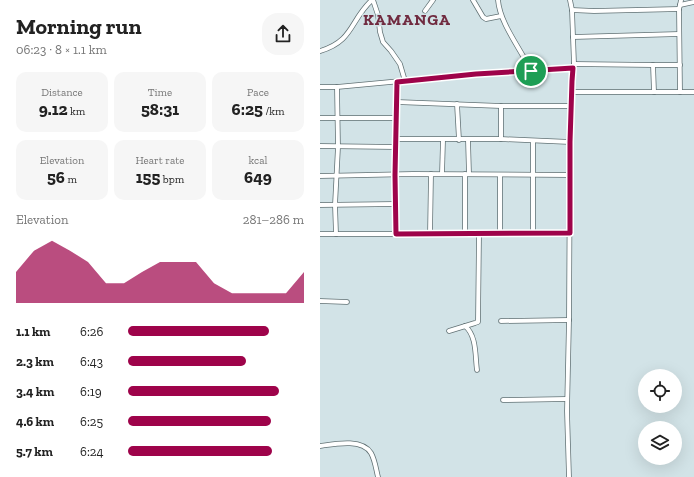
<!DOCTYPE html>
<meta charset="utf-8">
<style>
:root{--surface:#fff;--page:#f6f6f6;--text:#222;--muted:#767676;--accent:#9e034a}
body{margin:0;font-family:"Zilla Slab",serif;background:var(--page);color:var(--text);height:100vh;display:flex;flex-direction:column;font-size:15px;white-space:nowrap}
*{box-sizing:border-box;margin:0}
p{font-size:13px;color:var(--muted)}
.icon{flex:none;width:22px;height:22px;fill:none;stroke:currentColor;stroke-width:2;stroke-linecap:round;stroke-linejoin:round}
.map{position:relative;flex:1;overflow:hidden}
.panel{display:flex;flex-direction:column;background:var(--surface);width:320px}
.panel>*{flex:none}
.controls{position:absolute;left:318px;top:369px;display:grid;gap:8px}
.controls a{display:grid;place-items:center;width:44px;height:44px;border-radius:50%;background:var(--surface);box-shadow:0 4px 16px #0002;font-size:20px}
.pin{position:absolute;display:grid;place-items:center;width:34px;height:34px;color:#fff;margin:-17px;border:2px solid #fff;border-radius:50%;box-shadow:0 1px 4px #0007}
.round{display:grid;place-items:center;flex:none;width:42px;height:42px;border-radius:16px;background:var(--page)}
.overview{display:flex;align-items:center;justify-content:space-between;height:68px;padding:0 16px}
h1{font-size:22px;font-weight:700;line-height:30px}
.stats{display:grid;grid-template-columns:repeat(3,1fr);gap:6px;height:68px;padding:4px 16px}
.stats div{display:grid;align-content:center;border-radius:10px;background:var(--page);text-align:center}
.stats b{font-size:17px;font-weight:700}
.stats small{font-size:11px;font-weight:400}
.stats p{font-size:11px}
.chart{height:112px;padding:8px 16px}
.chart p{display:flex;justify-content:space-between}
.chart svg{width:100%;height:72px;margin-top:4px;fill:var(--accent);opacity:.7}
ul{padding:0 16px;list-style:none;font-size:13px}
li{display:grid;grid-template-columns:64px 48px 1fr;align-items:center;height:30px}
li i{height:10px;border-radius:5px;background:var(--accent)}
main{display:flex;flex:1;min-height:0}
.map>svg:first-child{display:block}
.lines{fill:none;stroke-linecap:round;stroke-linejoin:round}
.street-casing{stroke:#617174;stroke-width:5.5}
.street{stroke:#fff;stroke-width:4}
.route-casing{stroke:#fff;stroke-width:8}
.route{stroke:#9e034a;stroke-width:5}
.labels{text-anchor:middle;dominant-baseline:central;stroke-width:3;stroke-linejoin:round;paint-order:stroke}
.district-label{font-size:16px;font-weight:bold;letter-spacing:1px;fill:#702b40;stroke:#d2e3e7}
</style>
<main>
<section class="panel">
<div class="overview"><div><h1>Morning run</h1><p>06:23 · 8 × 1.1 km</p></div><a class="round"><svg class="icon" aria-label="share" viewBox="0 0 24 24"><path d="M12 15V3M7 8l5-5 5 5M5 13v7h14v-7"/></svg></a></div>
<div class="stats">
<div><p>Distance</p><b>9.12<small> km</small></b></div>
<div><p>Time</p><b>58:31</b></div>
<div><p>Pace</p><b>6:25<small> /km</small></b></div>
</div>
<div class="stats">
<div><p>Elevation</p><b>56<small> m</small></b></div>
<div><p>Heart rate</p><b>155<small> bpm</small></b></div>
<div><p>kcal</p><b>649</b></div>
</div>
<div class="chart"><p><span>Elevation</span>281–286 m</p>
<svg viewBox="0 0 160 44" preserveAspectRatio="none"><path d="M0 44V25L10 12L20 6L30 12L40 19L50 32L60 32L70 25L80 19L90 19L100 19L110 32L120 38L130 38L140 38L150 38L160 25V44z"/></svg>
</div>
<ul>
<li><b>1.1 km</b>6:26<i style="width:80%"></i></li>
<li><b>2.3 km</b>6:43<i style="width:67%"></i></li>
<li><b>3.4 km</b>6:19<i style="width:86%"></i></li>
<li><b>4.6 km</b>6:25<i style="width:81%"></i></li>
<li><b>5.7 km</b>6:24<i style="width:82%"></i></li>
</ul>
</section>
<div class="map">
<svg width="374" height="477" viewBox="0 0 374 477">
<rect width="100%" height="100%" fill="#d2e3e7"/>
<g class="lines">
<defs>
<g id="street">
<path d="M53,0L58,15L60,32L63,42L71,51L80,64L85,81"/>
<path d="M153,0L163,17L166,19L181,16"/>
<path d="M178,0C180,24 201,49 211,71"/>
<path d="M360,5L374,2"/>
<path d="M252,10L274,11L359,9"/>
<path d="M105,11L113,0"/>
<path d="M253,37L359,34"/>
<path d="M0,51C34,41 30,20 52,0"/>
<path d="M254,64L333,65H360"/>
<path d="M333,65L334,92"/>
<path d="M0,87H17L156,74L253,68"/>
<path d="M251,92H374"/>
<path d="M360,92L359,9L360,5L361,0"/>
<path d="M77,102L181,106H251"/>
<path d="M137,104L139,140"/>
<path d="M0,118H76"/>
<path d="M76,139H181L250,142"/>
<path d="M181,139V106"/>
<path d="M148,140L149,174"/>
<path d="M0,146L76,147"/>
<path d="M122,174L123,140"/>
<path d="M0,176L93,174L249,175"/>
<path d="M0,205L75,204"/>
<path d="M0,234H145L250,233"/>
<path d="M16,234L15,205L18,147L17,87"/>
<path d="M76,234L75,175L77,82"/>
<path d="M110,234L111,174"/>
<path d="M145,234V174"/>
<path d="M180,234V175"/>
<path d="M213,234V141"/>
<path d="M0,301L27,302"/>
<path d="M181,321L249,320"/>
<path d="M145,326C157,336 155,356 157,370"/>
<path d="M129,331L155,323L158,322L159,234"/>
<path d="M183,400L247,399"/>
<path d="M0,446C14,444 42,438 51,453C55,460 56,469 58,477"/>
<path d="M249,477L247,411L249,320L250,142L252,81L254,64L252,10L250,0"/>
</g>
</defs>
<use href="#street" class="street-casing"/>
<use href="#street" class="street"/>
</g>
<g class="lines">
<defs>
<path id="route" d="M253,68L252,81L250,142V233L76,234L75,175L77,82L156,74Z"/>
</defs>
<use href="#route" class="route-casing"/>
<use href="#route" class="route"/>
</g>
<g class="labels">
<g class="district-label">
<text x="87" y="19">KAMANGA</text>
</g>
</g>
</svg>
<div class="controls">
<a><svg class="icon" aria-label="locate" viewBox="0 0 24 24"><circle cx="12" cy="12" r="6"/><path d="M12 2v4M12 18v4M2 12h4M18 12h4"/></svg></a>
<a><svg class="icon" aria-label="layers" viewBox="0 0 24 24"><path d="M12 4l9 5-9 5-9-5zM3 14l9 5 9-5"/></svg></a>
</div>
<div class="pin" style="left:211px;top:71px;background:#1e9e55"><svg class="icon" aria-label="arrive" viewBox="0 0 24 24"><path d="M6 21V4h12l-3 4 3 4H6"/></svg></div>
</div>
</main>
